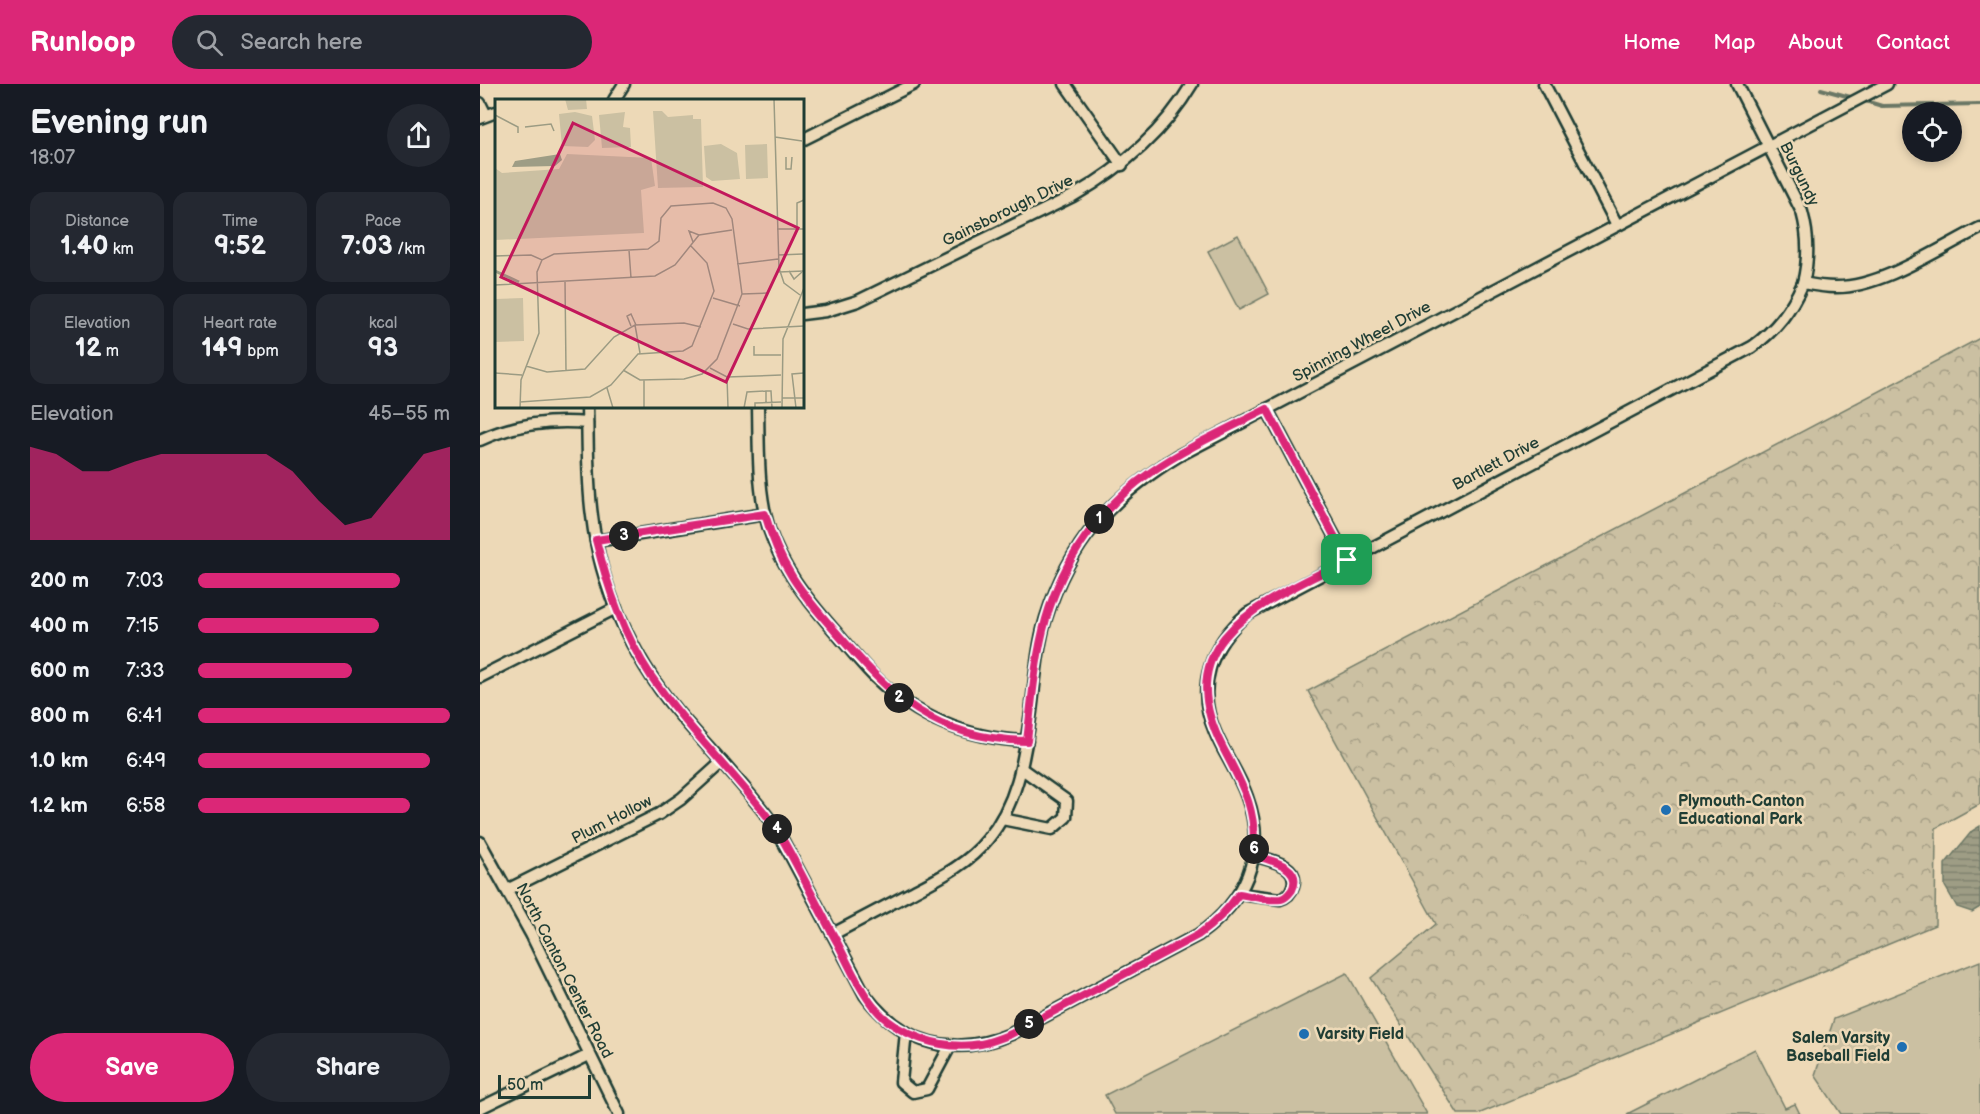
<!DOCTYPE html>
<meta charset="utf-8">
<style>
:root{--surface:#171b24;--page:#242831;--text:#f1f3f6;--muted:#9ea1a6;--accent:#db2777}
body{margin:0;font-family:"Balsamiq Sans",sans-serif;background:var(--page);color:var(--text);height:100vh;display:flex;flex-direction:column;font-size:22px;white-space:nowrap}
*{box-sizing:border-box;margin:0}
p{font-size:20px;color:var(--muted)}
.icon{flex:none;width:33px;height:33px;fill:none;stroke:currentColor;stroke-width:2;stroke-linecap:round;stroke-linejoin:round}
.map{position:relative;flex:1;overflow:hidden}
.details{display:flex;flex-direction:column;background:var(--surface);width:480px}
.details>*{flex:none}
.tools{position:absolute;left:1422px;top:18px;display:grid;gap:12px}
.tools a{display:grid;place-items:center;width:60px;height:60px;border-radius:50%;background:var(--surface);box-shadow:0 3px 9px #0003;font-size:30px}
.scale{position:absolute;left:18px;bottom:15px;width:93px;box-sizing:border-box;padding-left:6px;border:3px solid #1f3d34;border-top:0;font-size:16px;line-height:21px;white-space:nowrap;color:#1f3d34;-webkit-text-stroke:4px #edd9b7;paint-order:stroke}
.pin{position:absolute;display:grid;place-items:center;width:51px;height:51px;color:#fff;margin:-26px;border-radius:12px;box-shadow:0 3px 9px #0006}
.km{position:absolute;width:30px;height:30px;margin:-15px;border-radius:50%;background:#222;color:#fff;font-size:16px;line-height:30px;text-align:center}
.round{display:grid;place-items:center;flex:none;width:63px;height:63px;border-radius:32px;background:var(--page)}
.headline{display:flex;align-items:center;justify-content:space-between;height:102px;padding:0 30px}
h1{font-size:33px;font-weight:800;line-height:45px}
.stats{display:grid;grid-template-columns:repeat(3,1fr);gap:9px;height:102px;padding:6px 30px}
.stats div{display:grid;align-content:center;border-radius:15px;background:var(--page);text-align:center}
.stats b{font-size:26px;font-weight:800}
.stats small{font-size:16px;font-weight:400}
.stats p{font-size:16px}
.chart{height:168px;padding:12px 30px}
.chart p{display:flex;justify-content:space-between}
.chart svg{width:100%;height:108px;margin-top:6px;fill:var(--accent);opacity:.7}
.cta{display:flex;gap:12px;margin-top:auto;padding:12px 30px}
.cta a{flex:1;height:69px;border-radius:36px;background:var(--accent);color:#fff;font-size:24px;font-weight:800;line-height:69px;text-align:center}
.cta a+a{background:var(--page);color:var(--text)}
ul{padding:0 30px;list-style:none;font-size:20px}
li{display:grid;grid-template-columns:96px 72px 1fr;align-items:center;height:45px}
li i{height:15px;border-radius:8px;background:var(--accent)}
header{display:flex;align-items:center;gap:36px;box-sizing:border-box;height:84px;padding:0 30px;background:var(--accent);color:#fff}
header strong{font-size:28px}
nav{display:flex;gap:33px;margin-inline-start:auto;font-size:21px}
.search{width:420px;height:54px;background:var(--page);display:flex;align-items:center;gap:15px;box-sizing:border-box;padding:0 21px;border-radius:33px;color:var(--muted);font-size:22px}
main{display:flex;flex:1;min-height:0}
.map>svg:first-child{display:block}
.forest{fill:url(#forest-crowns);stroke:#757e6b;stroke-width:1.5}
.pitch{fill:#cbc0a2;stroke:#757e6b;stroke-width:1.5}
.water{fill:url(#water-rules);stroke:#6b7765;stroke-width:1.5}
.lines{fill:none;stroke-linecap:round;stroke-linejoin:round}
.stream{stroke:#6b7765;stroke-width:4}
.street-casing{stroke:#1f3d34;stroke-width:15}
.street{stroke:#edd9b7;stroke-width:10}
.route-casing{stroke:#fff;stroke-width:12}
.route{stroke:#db2777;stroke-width:8}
.poi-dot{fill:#1f6fb2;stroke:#edd9b7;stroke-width:2}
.labels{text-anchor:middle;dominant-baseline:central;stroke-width:5;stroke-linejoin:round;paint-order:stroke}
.street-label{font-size:16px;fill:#1f3d34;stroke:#edd9b7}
.poi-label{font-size:16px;font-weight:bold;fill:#1f3d34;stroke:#edd9b7;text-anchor:start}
.inset-river{fill:none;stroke:#9e9d85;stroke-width:3}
.inset-road{fill:none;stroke:#9b9b83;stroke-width:1.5}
.view{fill:#c2185b;fill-opacity:0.15;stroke:#c2185b;stroke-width:3}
.inset-edge{fill:none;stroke:#1f3d34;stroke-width:3}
</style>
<header>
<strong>Runloop</strong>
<div class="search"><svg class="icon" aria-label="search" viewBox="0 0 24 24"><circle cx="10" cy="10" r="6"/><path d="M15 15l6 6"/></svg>Search here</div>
<nav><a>Home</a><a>Map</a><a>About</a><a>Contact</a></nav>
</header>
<main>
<section class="details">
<div class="headline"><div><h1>Evening run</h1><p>18:07</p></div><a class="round"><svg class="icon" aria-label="share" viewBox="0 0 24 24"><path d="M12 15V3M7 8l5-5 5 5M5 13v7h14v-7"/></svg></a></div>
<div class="stats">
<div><p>Distance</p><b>1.40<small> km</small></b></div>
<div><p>Time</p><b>9:52</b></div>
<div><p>Pace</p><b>7:03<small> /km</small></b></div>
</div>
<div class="stats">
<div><p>Elevation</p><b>12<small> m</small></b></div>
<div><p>Heart rate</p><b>149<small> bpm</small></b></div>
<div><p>kcal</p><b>93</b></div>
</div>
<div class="chart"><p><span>Elevation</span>45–55 m</p>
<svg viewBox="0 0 160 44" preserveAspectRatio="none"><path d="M0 44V6L10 9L20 16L30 16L40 12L50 9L60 9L70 9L80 9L90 9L100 16L110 28L120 38L130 35L140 22L150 9L160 6V44z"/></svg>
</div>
<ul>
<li><b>200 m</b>7:03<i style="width:80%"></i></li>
<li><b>400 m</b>7:15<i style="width:72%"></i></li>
<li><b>600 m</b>7:33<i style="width:61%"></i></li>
<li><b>800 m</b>6:41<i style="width:100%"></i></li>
<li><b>1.0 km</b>6:49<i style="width:92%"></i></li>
<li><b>1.2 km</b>6:58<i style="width:84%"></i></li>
</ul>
<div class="cta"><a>Save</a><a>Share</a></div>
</section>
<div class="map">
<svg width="1500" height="1030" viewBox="0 0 1500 1030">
<defs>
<pattern id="forest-crowns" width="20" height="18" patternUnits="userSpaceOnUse" patternTransform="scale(1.5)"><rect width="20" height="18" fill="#cbc0a2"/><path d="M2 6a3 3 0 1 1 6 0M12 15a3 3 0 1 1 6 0" fill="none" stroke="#a49d85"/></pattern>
<pattern id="water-rules" width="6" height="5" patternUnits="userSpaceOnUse" patternTransform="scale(1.5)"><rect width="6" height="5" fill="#9e9d85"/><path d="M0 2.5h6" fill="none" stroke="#80816e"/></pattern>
</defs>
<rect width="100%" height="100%" fill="#edd9b7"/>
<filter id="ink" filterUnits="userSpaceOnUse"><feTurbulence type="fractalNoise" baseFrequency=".0167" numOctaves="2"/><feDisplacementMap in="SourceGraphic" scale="12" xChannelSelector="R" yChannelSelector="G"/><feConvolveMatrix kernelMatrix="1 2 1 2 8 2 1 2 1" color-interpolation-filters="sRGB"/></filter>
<g filter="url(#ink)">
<path class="forest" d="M1500,254V720L1456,744L1455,841L998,1030H978L891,894L956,840L828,607Z"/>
<g class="pitch">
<path d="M758,151L789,210L759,226L728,167Z"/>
<path d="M1500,877V1030H1361L1335,991L1354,935Z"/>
<path d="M867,889L947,1030H635L625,1011Z"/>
<path d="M1275,965L1305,1024L1315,1020L1320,1030H1147Z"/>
</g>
<path class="water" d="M1500,742V823L1492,828L1477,823L1465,802V780L1492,747Z"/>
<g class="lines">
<g class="stream">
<path d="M1341,5L1374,14"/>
<path d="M1382,16L1402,22L1500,20"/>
</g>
<defs>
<g id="street">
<path d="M585,0L642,81"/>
<path d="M1064,0L1137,141"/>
<path d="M1257,0L1322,128C1329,153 1329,175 1323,199"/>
<path d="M134,16L144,0"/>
<path d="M0,19L6,31"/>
<path d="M0,34L16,28"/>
<path d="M322,56L434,0"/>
<path d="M322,230L346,227L378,217L593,112C642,84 683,49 712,0"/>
<path d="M107,322C108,359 107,396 112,432C120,502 151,571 196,626C229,665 266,702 296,744L385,911C422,961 474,974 531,950L718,851C765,818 788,770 767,713C759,690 744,670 735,648C715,602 731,561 767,530L1272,263C1296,246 1311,226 1323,199C1333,201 1344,203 1355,203C1401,204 1460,164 1500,144"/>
<path d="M278,322C279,363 277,406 289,445C302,484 326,514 353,545C367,561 380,578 395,593C437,634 488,655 547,657"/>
<path d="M787,325L867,476"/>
<path d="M0,356C34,340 70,336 107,339"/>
<path d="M116,457L285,430"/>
<path d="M0,593L136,524"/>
<path d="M522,735L572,745L586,733L587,717L542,685"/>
<path d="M0,758L51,850L139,1030"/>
<path d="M27,806L179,730L201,715L242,678"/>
<path d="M759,810L800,815C807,813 811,809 813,802C820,780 788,776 773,771"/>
<path d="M353,850C378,837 404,823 429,810C457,795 487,781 507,756C538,719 544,674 551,628C555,597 557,564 566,534C589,459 632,412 698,372L1407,0"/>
<path d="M426,948L421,998L433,1008L447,1005L470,962"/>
<path d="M0,1024L109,971"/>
</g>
</defs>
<use href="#street" class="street-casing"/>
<use href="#street" class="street"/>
</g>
</g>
<g class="lines" filter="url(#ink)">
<defs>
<path id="route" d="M787,325L867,476C787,518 685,552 743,664C763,702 778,727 773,771C789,776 824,782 812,806C809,810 806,814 801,815C788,817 772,812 759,810C747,827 735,839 718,851L531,950C521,954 511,958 501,960C463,967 417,952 393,922C378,903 368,879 357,858C336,820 318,781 296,744C257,691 208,646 171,592C143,550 128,504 116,456L285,430C299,481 321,509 355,547C413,614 453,654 547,657C552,616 555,574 566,535C583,476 620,423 671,388C707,363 748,345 787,325Z"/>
</defs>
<use href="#route" class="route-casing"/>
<use href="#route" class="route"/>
</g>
<g class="poi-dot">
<circle cx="1186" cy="726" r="6"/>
<circle cx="824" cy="950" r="6"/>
<circle cx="1422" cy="963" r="6"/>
</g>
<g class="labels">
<g class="street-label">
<text transform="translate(1319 90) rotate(64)">Burgundy</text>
<text transform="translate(528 127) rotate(-26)">Gainsborough Drive</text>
<text transform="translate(882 258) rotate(-28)">Spinning Wheel Drive</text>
<text transform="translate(1016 380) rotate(-28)">Bartlett Drive</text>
<text transform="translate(132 736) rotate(-27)">Plum Hollow</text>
<text transform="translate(84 887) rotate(63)">North Canton Center Road</text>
</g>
<g class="poi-label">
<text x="1198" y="717">Plymouth-Canton<tspan x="1198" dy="18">Educational Park</tspan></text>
<text x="836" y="950">Varsity Field</text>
<text x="1410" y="954" text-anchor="end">Salem Varsity<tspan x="1410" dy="18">Baseball Field</tspan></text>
</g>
</g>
<g transform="translate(15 15)">
<rect width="309" height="309" fill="#edd9b7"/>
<path d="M72,55L156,59L160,87L146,91L149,134L0,141V69L7,74L64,70ZM28,199L29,242L0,243V200Z" fill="#cbc0a2"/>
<path d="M70,0H91L92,10L73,11ZM158,12H167L173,18L198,16V20H206L208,88L163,89ZM80,13L97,17L100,41L93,48L67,47L64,15ZM130,13L128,28L135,29L136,48L107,49L104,16ZM226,45L242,54L245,80L217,82L211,78L209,47ZM272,45L273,79L251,80L250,46Z" fill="#cbc0a2"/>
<path d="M65,55L67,61L60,67L17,68L20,62Z" fill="#9e9d85"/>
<path class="inset-river" d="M0,172L24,183"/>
<path class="inset-road" d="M279,0L284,169L289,184L305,196M0,16L23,28V34M30,28L56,25L59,32M280,38L307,42M291,58V70H296L297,58M282,130H309M302,130V104L309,101M198,143L194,132L204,136M134,151L136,179M283,156L308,155M0,157L36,156L47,161L59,155L153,150L164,142L166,119L176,107L218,104L231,109L237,120L247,195L222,260L207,275L189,280L145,281L128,271M242,165L283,160M294,172L299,180L307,173M284,173L309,172M70,182L71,272M0,186L160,177L180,166L204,136L237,131M247,195L273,194M218,199L245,207M238,225L253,230L309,227M140,226L145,254M136,227L132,217L136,215L141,226M259,247V256H286M31,267L52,273L90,270L119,238L140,226L189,224L206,228M215,269L232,278L286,276M0,274L27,276M232,278L233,309M149,281V309M112,289L118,309M287,299H309M25,303L95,298L116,286L143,255L188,252L197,247L219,192L212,164L195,146M271,304V292H276L277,309M25,309L26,281L44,234L42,173L47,161M249,309L252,293L271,292M260,309V304L286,303M287,309L288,240L309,189M301,309L297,275L309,274"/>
<path class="view" d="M78,24L303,129L231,283L6,178Z"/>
<rect width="309" height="309" class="inset-edge"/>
</g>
</svg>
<div class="tools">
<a><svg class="icon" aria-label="locate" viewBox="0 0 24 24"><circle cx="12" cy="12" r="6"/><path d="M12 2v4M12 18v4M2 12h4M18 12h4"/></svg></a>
</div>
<div class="scale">50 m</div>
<div class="pin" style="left:867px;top:476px;background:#1e9e55"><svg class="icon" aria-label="arrive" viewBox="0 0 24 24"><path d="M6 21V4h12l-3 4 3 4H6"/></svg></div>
<b class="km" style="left:619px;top:435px">1</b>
<b class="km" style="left:419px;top:614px">2</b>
<b class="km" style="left:144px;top:452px">3</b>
<b class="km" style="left:297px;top:745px">4</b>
<b class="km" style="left:549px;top:940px">5</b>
<b class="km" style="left:774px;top:765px">6</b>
</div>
</main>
